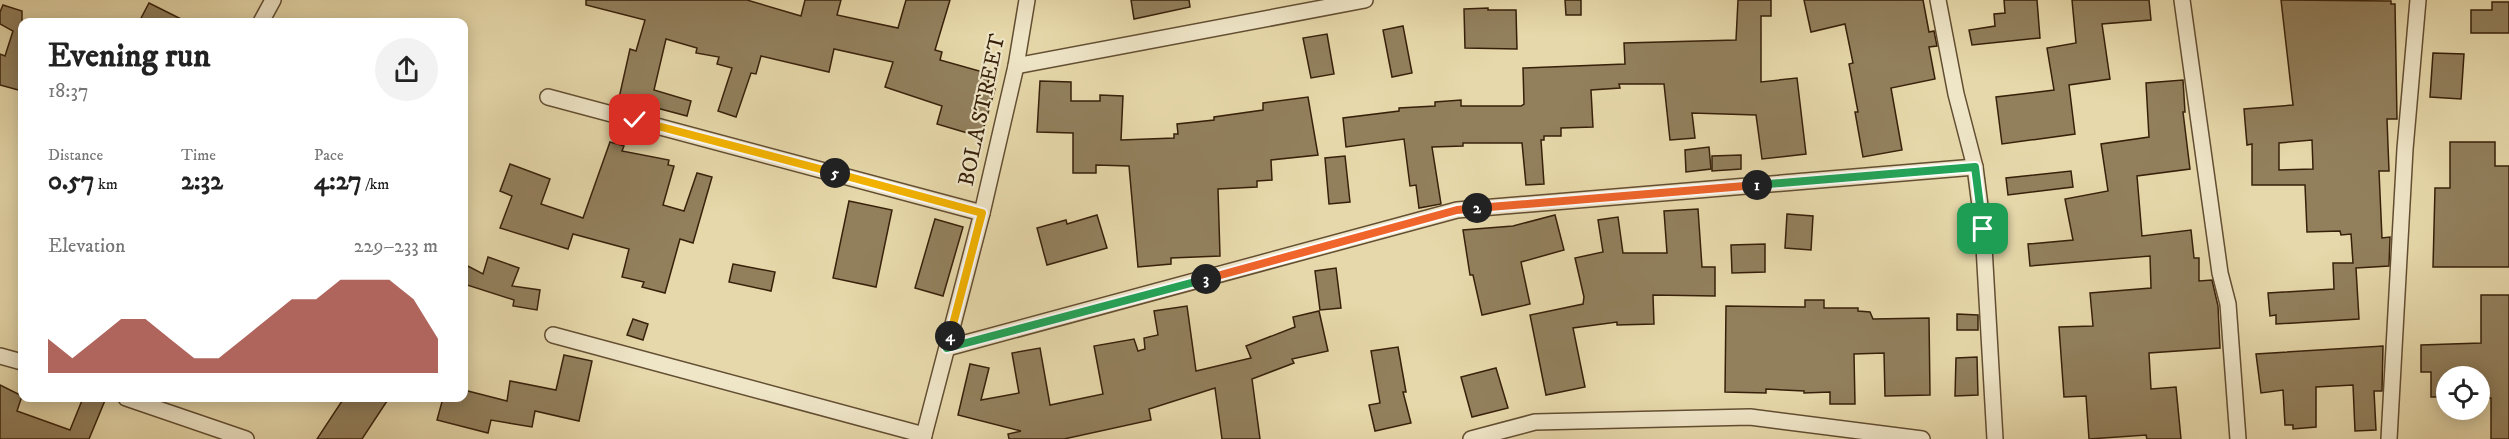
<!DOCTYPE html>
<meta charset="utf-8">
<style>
:root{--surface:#fff;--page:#f2f2f2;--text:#222;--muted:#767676;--accent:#8f2418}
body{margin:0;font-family:"IM FELL DW Pica",serif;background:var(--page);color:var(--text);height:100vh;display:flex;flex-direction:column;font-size:22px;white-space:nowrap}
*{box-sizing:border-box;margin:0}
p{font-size:20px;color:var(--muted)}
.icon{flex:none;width:33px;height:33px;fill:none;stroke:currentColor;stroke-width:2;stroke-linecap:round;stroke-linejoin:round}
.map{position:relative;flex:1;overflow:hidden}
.details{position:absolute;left:18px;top:18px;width:450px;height:384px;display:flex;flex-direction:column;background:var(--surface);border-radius:12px;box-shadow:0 3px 15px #0003}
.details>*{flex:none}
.fabs{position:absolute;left:2436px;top:366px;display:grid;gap:12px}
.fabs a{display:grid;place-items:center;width:54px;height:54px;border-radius:50%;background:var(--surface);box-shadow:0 3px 15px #0003;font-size:30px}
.pin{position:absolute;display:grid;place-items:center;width:51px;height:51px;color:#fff;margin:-26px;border-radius:12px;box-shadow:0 3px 9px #0006}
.km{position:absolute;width:30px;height:30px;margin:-15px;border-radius:50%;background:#222;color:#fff;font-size:16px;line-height:30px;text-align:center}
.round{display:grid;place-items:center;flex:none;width:63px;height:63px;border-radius:32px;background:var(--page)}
.summary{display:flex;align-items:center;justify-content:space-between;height:102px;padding:0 30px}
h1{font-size:33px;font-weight:800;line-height:45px}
.stats{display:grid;grid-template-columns:repeat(3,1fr);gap:9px;height:102px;padding:6px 30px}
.stats div{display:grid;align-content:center}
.stats b{font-size:26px;font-weight:800}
.stats small{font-size:16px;font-weight:400}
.stats p{font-size:16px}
.chart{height:168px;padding:12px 30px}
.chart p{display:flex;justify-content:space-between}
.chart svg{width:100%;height:108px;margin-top:6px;fill:var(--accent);opacity:.7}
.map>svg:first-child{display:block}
.building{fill:#92805d;stroke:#37200a;stroke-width:1.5;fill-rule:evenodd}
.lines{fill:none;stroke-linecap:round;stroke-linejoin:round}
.minor-casing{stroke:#634e32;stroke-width:18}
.minor{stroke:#efe6c8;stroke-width:15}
.split-1-casing{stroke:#fff;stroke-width:12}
.split-2-casing{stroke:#fff;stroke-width:12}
.split-3-casing{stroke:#fff;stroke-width:12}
.split-4-casing{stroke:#fff;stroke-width:12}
.split-5-casing{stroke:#fff;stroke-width:12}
.split-6-casing{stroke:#fff;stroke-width:12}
.split-1{stroke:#22a559;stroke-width:8}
.split-2{stroke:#f0652b;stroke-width:8}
.split-3{stroke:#f0652b;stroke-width:8}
.split-4{stroke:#22a559;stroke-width:8}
.split-5{stroke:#f5b400;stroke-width:8}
.split-6{stroke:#f5b400;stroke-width:8}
.labels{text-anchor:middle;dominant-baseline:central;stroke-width:4.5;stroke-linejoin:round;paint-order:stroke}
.street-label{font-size:22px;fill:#37200a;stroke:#efe6c8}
</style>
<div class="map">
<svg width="2509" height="439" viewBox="0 0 2509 439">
<rect width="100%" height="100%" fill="#e6d8aa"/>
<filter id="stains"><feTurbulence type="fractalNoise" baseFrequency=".00333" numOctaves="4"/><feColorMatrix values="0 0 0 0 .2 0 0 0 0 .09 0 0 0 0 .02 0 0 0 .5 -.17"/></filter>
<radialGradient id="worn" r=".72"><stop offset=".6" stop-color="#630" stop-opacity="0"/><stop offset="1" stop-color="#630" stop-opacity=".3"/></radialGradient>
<g class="building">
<path d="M586,0H747L801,16L805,0H841L837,15L898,28L906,0H950L935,50L942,52L940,60L990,74L987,87L995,89L981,137L937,124L942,106L885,87L893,62L834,49L829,72L761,56L756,74L751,73L736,117L718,111L732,68L717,64L719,57L696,53L697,48L666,39L654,90L691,101L687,116L619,98L630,49L636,51L645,20L586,5Z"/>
<path d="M1131,0H1189L1190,7L1134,19Z"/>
<path d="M1565,0H1581V15H1566Z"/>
<path d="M1738,0H1771V16H1761V82L1797,78L1806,154L1762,159L1756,115L1692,113L1695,138L1670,140L1664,84H1619L1620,88L1591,90L1593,127L1561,128V136H1544V140H1541L1544,184L1526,185L1522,143H1463V146L1432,147L1441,204L1419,208L1416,185L1410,186L1404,139L1346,147L1343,118L1399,111V108L1435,106V102L1461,100V106H1521L1524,104L1523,68L1625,64L1624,43L1736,40Z"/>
<path d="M1804,0H1923L1929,32L1934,31L1937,46L1929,47L1935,79L1891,88L1902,150L1863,157L1855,112H1858L1849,64L1853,63L1845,24L1811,32Z"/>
<path d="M2004,0H2037L2040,38L1972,45L1969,30L1995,26L1994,14L2005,13Z"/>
<path d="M2072,0H2149L2151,20L2102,24L2110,79L2069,85L2075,134L2002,144L1996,97L2054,90L2047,48L2076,43Z"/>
<path d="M2281,0L2391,1V4H2395L2397,119H2387L2389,171H2379L2382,238L2390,237L2389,266L2356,268L2359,319L2276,324V315L2270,316L2268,293L2334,289L2333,263H2353L2351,234L2341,235L2340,231L2307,232L2305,185H2252V144L2247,145L2244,109L2293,105ZM2312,140L2313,169L2279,170V143Z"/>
<path d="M2492,2H2509V33H2471V10H2492Z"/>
<path d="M149,3L187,22H139Z"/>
<path d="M3,5L22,11V91L0,85V54L5,56L13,31L0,24V12Z"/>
<path d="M1488,8V10H1516L1517,49L1465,48L1464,9Z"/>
<path d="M1403,26L1412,73L1392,77L1383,30Z"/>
<path d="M1327,34L1334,74L1311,78L1303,38Z"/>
<path d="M2433,53L2464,54L2461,99L2430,97Z"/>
<path d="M2183,80L2185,112H2183L2190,169L2137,176L2142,236L2191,230L2194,258H2199V281L2212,280L2218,306L2220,348L2149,353L2151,389L2176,387L2181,439H2147L2146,435L2089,439L2086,396L2064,397L2059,327L2093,326L2090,293L2151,288L2150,256L2030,266L2028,244L2073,240L2065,199L2108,191L2101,144L2149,137L2146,83Z"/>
<path d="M1040,81L1071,82V101H1100V95L1123,96L1121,140L1174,138V134H1178L1177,124L1214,120V117L1263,110V103L1308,97L1318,155L1271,160L1272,180L1257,181V187L1218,189L1220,256L1171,258V264L1138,267L1129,166L1096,165V173H1073V133L1037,132Z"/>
<path d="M610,142L624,146L622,151L669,160L668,165L674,166L663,205L684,211L697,173L712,177L693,243L680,239L665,293L642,287L644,282L622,277L629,249L573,234L568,249L500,228L512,196L500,191L510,164L550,179L541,204L583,218Z"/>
<path d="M2450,142H2495V166H2509V267H2433L2435,188H2450Z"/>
<path d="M1709,147L1711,169L1686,172L1685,150Z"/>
<path d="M1741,155V169L1712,171V156Z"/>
<path d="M1345,156L1350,202L1329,204L1325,158Z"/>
<path d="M2071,171L2073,187L2008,195L2006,178Z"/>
<path d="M849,201L892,210L876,287L833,278Z"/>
<path d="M1698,209L1702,267H1715V296L1653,295L1654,324L1617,325V322L1573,328L1585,387L1546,395L1530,315L1583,304L1584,297L1575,258L1603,252L1598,220L1618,217L1623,253H1667L1664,211Z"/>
<path d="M1787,214L1813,216L1811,250L1785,248Z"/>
<path d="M1097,215L1107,248L1047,265L1037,228L1066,220L1067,224Z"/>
<path d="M1555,215L1564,250L1521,262L1530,304L1482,315L1473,275H1470L1463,230L1513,226Z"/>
<path d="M935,219L963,227L943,296L915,288Z"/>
<path d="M1765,244V272L1732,273L1731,245Z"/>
<path d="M488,257L519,268L512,286L540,290L537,310L513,306L514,300L464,284V264L483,274Z"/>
<path d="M733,264L775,272L771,291L729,282Z"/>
<path d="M1336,268L1341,308L1320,310L1315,271Z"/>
<path d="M2481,295H2509V439H2491V398H2480V376H2446V397H2431V372H2421V345L2481,343Z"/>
<path d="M1805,300H1824V308H1858V311L1870,312L1873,319L1929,318L1930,395L1885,396L1884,353L1854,354L1855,404H1830V392L1804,393V391L1766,389V393L1725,392L1726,306L1805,307Z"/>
<path d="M1187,306L1196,371L1251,358L1246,346L1295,327L1293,317L1319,311L1328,351L1292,359L1294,363L1252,379L1260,439H1222L1215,388L1149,409L1151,420L1064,439H1009L1008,434L1021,431L958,415L970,364L989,368L981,400L1019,393L1012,353L1040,348L1050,405L1103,394L1094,346L1134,339L1138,351L1145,349L1144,338L1158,335L1154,311Z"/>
<path d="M1957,314L1978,315V330H1957Z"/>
<path d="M633,319L648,324L643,340L627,335Z"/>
<path d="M2383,346L2382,391H2374L2376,430L2355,431L2353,385L2316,387V427L2293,429V425H2285L2283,390L2261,393L2256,354Z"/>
<path d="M1398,347L1406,392H1403L1411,423L1375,431L1369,405L1380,403L1371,351Z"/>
<path d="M564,355L592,361L579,421L535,411L532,427L491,420L488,433L437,420L443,398H464V390L507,401L510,381L556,390Z"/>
<path d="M1977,357L1978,395L1955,396L1956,358Z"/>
<path d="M1496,368L1508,408L1472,417L1461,377Z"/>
<path d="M0,385L22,396L17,411L70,430L83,398H106L89,439H0Z"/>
<path d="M344,398H389L362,439H317Z"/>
</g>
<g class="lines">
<defs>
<g id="minor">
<path d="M1938,0L1956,94L1975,167L1983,229L1995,439"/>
<path d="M2182,0L2220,273L2228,304L2238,439"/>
<path d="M261,22L273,0"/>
<path d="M1016,66L1365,0"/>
<path d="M548,97L982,213"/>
<path d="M553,335L924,435"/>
<path d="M947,348L1457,210L1975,167"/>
<path d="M0,356L22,362"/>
<path d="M126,398L246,439"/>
<path d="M923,439L982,213L1016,66L1027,0"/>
<path d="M1471,439L1535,422L1750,417L1922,439"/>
<path d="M2389,439L2405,149L2418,0"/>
</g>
</defs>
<use href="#minor" class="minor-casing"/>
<use href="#minor" class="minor"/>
</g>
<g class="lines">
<defs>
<path id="split-1" d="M1757,185L1975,167L1983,229"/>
<path id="split-2" d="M1477,208L1757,185"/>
<path id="split-3" d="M1206,279L1457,210L1477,208"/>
<path id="split-4" d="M950,336L947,348L1206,279"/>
<path id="split-5" d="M835,173L982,213L950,336"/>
<path id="split-6" d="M635,120L835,173"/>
</defs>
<use href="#split-1" class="split-1-casing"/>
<use href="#split-2" class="split-2-casing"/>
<use href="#split-3" class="split-3-casing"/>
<use href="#split-4" class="split-4-casing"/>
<use href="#split-5" class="split-5-casing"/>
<use href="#split-6" class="split-6-casing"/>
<use href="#split-1" class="split-1"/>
<use href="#split-2" class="split-2"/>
<use href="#split-3" class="split-3"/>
<use href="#split-4" class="split-4"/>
<use href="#split-5" class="split-5"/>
<use href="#split-6" class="split-6"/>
</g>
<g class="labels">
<g class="street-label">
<text transform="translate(982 110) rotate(-78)">BOLA STREET</text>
</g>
</g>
<rect width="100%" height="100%" filter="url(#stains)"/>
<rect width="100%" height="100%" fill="url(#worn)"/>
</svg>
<div class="fabs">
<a><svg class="icon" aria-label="locate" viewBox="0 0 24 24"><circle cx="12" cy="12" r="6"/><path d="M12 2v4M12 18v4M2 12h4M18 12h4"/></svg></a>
</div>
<div class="pin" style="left:1983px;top:229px;background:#1e9e55"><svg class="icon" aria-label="arrive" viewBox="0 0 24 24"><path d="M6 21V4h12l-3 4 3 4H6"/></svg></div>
<div class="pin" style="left:635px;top:120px;background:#d93025"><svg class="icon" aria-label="check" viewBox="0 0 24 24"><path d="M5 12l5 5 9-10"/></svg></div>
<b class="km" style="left:1757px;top:185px">1</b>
<b class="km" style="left:1477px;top:208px">2</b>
<b class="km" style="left:1206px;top:279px">3</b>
<b class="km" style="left:950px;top:336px">4</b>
<b class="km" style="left:835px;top:173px">5</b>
<section class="details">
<div class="summary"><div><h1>Evening run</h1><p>18:37</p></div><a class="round"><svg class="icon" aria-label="share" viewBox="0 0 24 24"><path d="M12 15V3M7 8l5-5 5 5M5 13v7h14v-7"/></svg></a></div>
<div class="stats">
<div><p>Distance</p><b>0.57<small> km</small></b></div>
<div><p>Time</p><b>2:32</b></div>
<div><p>Pace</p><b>4:27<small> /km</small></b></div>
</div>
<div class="chart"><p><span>Elevation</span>229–233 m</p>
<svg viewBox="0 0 160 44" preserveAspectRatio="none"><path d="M0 44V30L10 38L20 30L30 22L40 22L50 30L60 38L70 38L80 30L90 22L100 14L110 14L120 6L130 6L140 6L150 14L160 30V44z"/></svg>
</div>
</section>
</div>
